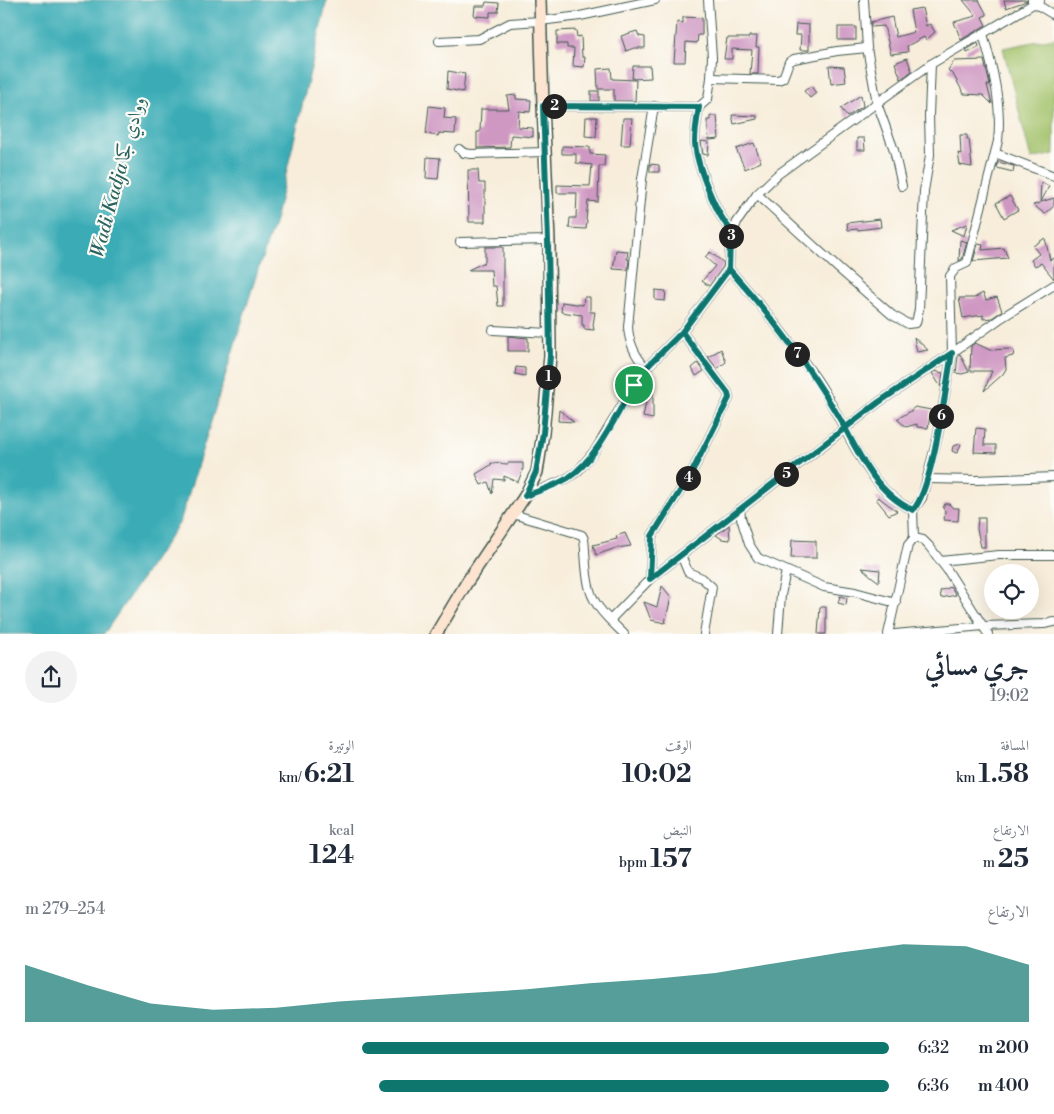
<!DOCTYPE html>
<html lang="ar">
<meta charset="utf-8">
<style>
:root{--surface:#fff;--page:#f2f2f3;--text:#1f2937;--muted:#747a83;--accent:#0f766e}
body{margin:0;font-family:"Libre Bodoni",Amiri,serif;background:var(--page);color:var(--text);direction:rtl;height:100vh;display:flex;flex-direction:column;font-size:19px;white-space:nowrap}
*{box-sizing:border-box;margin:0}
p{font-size:16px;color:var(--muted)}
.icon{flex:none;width:28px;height:28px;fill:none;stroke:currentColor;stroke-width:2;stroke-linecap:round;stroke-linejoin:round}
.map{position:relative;height:634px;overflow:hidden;direction:ltr}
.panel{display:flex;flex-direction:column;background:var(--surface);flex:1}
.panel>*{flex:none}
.buttons{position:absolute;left:984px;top:564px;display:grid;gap:10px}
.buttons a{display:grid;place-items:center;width:55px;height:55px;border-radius:50%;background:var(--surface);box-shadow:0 5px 20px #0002;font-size:25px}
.pin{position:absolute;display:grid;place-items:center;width:42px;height:42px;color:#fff;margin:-21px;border:2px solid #fff;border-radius:50%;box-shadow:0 1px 5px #0007}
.km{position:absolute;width:25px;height:25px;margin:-12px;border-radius:50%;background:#222;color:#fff;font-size:14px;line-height:25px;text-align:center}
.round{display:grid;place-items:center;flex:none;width:52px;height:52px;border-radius:26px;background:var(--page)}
.head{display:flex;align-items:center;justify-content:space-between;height:85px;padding:0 25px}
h1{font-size:28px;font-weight:800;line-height:38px}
.figures{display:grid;grid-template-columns:repeat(3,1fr);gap:8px;height:85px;padding:5px 25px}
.figures div{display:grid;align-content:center}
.figures b{font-size:25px;font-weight:800}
.figures small{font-size:14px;font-weight:400}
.figures p{font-size:14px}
.chart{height:140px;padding:10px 25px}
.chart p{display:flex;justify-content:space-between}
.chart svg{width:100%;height:90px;margin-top:5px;fill:var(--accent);opacity:.7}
ul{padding:0 25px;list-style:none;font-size:16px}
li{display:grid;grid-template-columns:80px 60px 1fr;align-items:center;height:38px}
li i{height:12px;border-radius:6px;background:var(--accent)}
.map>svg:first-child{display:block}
.green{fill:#a2c169;stroke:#607f4e}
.water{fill:#3bacb6;stroke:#2d7475}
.building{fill:#cf98c3}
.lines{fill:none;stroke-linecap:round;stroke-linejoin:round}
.minor-casing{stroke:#3f574d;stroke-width:10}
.secondary-casing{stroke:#3f574d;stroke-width:14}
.minor{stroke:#fff;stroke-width:8}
.secondary{stroke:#fde4d1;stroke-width:11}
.route-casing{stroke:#fff;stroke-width:10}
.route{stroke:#0f766e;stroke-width:6}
.labels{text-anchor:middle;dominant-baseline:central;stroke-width:4.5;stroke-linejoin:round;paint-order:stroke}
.water-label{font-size:19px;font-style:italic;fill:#296462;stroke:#fdfcf7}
</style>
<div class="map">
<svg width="1054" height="634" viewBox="0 0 1054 634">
<rect width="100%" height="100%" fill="#fdfcf7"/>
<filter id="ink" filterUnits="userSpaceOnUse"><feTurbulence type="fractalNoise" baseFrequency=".02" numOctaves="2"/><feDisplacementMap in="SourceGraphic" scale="10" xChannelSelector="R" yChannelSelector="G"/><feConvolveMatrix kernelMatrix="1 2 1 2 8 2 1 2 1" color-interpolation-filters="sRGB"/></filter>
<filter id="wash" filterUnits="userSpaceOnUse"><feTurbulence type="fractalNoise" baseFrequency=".0096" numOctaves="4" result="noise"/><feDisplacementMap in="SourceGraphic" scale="20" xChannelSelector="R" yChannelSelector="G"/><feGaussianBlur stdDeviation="1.12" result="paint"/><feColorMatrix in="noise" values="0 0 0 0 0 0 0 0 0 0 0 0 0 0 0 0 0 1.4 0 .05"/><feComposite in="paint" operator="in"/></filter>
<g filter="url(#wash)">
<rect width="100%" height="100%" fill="#f7edda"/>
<path class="green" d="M1054,38V154L1031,159L1003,48Z"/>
<path class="water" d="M0,0H327L275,221L257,273L180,522L104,634H0Z"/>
<g id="blocks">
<g class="building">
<path d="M963,0H979L987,15L982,17L986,25L961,40L954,22L976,16Z"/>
<path d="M1004,0H1026L1027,1L1006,8Z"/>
<path d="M486,2L499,3L498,12H490V17L474,16L475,6H485Z"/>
<path d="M922,8L926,26L930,24L935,32L926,40L924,37L907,46L908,52L891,54L884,26L871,27V22L892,17L896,37L914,32L910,10Z"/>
<path d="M683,17L702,18V35H698L697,43L686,42L685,62H674L677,22L683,23Z"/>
<path d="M796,24L809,25V50H800L801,35H795Z"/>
<rect x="838" y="27" width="18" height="13"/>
<path d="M576,30L577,37L581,36L582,57H585L584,67L573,66L574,48H567V44H557V31Z"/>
<path d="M637,31L639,36L645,37V48H634L626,51L621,36Z"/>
<path d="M749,36H757L756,47H759L758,74H750L752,50L732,49V59H724L727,38H749Z"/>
<path d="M978,43L979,47L967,53L966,50Z"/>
<path d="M907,58L912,71L901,79L895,63Z"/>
<path d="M984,60L990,85H987L992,104L983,95L964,94L954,76L948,70L954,61Z"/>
<path d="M633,66H650L651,78L632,79Z"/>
<path d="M829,66L844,67L846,82L831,84Z"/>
<path d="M611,68L612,79L636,80L635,101H614V89H598L597,69Z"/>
<path d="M448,71L465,74L463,92L447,89Z"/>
<path d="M811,86L816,93L810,98L804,91Z"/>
<rect x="591" y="91" width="8" height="10"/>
<path d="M516,95V99L531,100L530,112L519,111L518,127L533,128V137L511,135L510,147L477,148V132H480L481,109H509L507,96Z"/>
<path d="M861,95L863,106L847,117L841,108Z"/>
<path d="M429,106L445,108L444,118L456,119L455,134L439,133L438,136L426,134Z"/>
<path d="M732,115L757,116V119L734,124Z"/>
<path d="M710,116H717L719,139L709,140L707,120H710Z"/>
<path d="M586,117H597L596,137L585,136Z"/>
<path d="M623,118H632L630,145H621Z"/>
<path d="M960,135H967V139H969L972,167L960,165L958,153L961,154Z"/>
<path d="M857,138H864L865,150H857Z"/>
<path d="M701,141L709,142L708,155L703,154Z"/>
<path d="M754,143L761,162L745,169L736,149Z"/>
<path d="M562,146L590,147V154L605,155L604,166H599L598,202L588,201L586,220H587L586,229L569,228L570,218H576L577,193H557V185L590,186L592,165L576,163V154H562Z"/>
<path d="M427,157L440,158L438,179L426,178Z"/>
<path d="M998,162L1014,166L1013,172L997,168Z"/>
<path d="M650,164L659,165V172H650Z"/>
<path d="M468,170H478L479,183H485V222H469Z"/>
<path d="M1041,182L1049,186L1041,202L1054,198V206L1045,214L1033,205L1040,203Z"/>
<path d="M1010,196L1018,210L1004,218L996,203Z"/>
<path d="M880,219L881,227L858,230V229L848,230L847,223Z"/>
<path d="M967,224L964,236L951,230Z"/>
<path d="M1045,238L1050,260L1054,258V279L1041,263L1035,266L1031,260L1039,254L1033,246Z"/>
<path d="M960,240L967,242L962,259L959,261Z"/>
<path d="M978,244L983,245L982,250L1004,248L1008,258L973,261Z"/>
<path d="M485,247H503V306H498L496,286H492L491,270H468L485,262Z"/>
<path d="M616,250L628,251L627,259H629L628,270L613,269Z"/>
<path d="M710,252L724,263L723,267L709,286L702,281L715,266L705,257Z"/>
<path d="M655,290L666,291L665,301L655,300Z"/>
<path d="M983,293L986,300L997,297L1002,311L992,318L983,319V315L963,318L959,298H974Z"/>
<path d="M584,297H590V312H595L593,325L594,330L584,329V325H582V315L561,312L562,302L583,305Z"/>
<path d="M508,336L528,338V351H508Z"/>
<path d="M914,337L928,350L917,352Z"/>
<path d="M975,343L990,350L1010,349L1014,351L1013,356L1005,358L1006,369L1003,374L984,391L992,371H970L971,346Z"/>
<path d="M721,349L726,362L717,369L708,357Z"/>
<path d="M960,354L969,372L962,374L956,373L958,356Z"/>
<path d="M698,363L704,371L696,376L692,368Z"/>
<path d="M516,367L525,368V376L515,374Z"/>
<path d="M935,371L943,373L941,387L932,373Z"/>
<path d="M649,384L653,385V419L643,417L646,402H640V392L648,393Z"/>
<path d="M915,407L931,410L928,428L917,427V424L906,427L897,419L911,411V410Z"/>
<path d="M559,410L574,422L558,421Z"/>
<path d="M976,428L985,429L984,445H996V453L974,452Z"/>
<path d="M961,444L958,452L956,453L952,451L953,446Z"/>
<path d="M491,463L508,464V463H523V469L518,482L504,476V480L494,479L492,494L488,482L481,485L476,474L491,465Z"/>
<path d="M878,497L897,511L889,515L876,499Z"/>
<path d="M945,504H949L953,508H959L958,521L944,520L945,511L943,508Z"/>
<path d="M978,518H985V547H981L977,529Z"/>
<path d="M729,525L730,540L722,539L716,535Z"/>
<path d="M625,533L631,546L616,548L596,555L593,545L617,539L616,536Z"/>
<path d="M792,540L816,541V558H791Z"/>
<path d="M862,568L880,570L879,582L871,576Z"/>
<path d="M662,586L671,597L665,623L651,620L644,602L657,607Z"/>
<path d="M951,587L956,595L941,598L940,591Z"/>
<path d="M840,596L847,598L846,605L838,603Z"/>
<path d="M820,607H826V634H818Z"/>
</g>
</g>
</g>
<g filter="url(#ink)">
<use href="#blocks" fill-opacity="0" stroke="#3f574d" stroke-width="1"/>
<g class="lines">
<defs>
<g id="minor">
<path d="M864,0L867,48L877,103L894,150L902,186"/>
<path d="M1032,0L1034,3L1054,15"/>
<path d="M439,41L479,39L510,23L540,21L580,16L655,0"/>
<path d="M711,78L778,80L783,78L789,62L794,59L837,51L867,48"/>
<path d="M543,106L699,107L708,99L711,78L712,57L708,0"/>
<path d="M699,107C697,119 695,130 695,142C696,163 717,217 732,231"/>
<path d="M459,149L464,153L471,154L545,152"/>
<path d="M995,153L1054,176"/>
<path d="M757,194L839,269L892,315L908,324L916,323L919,309L924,191L930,155L929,115L931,64"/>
<path d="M460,242L549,240"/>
<path d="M729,269C760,303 788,339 815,377C845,419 863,488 913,510"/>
<path d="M493,330L549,333"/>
<path d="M646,368C636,357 629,343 628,327L642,179L654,106"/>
<path d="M928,479L976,480L1054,477"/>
<path d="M525,496L566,479L578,471L596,449L634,385L646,368L682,332L729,269L730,241L737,222L757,194L777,175L931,64L1040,0"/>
<path d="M740,509L741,518L749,544L758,558L824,587L855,592L896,603"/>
<path d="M513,514L582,535L584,539C586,555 585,574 590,590C595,608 612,622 624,634"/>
<path d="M914,538L923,540L929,546L948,571L988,634"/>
<path d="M681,555L688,572L702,578L712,587L704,634"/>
<path d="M940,561L999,555H1054"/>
<path d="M650,579L652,536L692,472L729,398L728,393L682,332"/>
<path d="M610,620L650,579L879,402L952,353L1001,318L1054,285"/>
<path d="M778,634L781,595L786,571"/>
<path d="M888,634L908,545L914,538L913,510L922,498L938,435L952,353L950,276L956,268L967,263L998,141C1002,105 993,68 983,34"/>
<path d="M895,634L983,626L1044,624L1054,622"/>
</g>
<path id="secondary" d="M436,634L467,582L525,496L537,472L543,433L550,356L549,240L543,106L540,0"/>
</defs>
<use href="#minor" class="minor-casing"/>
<use href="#secondary" class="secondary-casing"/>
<use href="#minor" class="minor"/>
<use href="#secondary" class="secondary"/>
</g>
</g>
<g class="lines" filter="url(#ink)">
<defs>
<path id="route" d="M634,385C616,415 597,459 568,478C555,486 539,491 525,496L536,472L543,433L550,356L548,240L543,106L699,107C697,119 695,130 695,142C696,164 717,217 732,231L730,241L729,269L682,332L728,393L729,398L692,472L652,536L650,579L845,428C861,459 879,495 913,510C933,489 946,386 952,353L879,402L845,428C813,371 773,318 729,269L682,332L646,368L634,385"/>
</defs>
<use href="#route" class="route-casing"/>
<use href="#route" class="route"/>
</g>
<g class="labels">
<g class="water-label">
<text transform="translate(118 177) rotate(-75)">Wadi Kadja ووادي كجا</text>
</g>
</g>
</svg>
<div class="buttons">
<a><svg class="icon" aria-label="locate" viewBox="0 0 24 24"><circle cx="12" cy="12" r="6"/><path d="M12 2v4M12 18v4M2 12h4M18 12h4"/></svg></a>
</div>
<div class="pin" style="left:634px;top:385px;background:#1e9e55"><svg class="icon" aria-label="arrive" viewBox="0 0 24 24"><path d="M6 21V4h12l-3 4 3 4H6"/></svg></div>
<b class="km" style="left:548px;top:377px">1</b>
<b class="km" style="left:554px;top:106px">2</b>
<b class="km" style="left:731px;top:236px">3</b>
<b class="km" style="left:688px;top:478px">4</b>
<b class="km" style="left:786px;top:474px">5</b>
<b class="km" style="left:941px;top:416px">6</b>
<b class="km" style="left:797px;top:354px">7</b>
</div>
<section class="panel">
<div class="head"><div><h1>جري مسائي</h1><p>19:02</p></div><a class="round"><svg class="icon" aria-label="share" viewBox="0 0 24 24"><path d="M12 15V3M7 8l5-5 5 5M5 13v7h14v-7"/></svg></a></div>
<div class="figures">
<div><p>المسافة</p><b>1.58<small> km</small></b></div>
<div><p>الوقت</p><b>10:02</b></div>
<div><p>الوتيرة</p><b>6:21<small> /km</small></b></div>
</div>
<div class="figures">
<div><p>الارتفاع</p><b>25<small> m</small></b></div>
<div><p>النبض</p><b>157<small> bpm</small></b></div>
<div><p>kcal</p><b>124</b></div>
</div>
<div class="chart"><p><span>الارتفاع</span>254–279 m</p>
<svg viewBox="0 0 160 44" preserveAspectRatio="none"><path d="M0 44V16L10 26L20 35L30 38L40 37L50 34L60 32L70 30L80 28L90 25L100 23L110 20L120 15L130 10L140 6L150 7L160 16V44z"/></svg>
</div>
<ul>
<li><b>200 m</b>6:32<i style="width:61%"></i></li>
<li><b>400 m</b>6:36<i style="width:59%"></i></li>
</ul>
</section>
